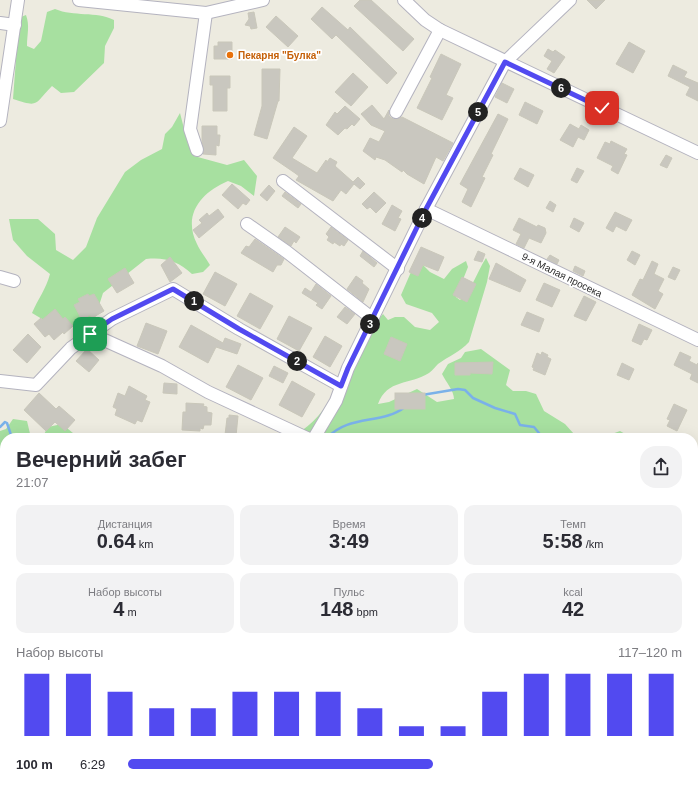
<!DOCTYPE html>
<html lang="ru">
<meta charset="utf-8">
<style>
:root{--surface:#fff;--page:#f2f2f3;--text:#2b2b33;--muted:#7c7c81;--accent:#524af0}
body{margin:0;font-family:Helvetica,sans-serif;background:var(--page);color:var(--text);height:100vh;display:flex;flex-direction:column;font-size:15px;white-space:nowrap}
*{box-sizing:border-box;margin:0}
p{font-size:13px;color:var(--muted)}
.icon{flex:none;width:22px;height:22px;fill:none;stroke:currentColor;stroke-width:2;stroke-linecap:round;stroke-linejoin:round}
.map{position:relative;flex:1;overflow:hidden}
.panel{position:absolute;left:0px;top:433px;width:698px;height:354px;display:flex;flex-direction:column;background:var(--surface);border-radius:16px 16px 0 0;box-shadow:0 4px 16px #0002}
.panel>*{flex:none}
.pin{position:absolute;display:grid;place-items:center;width:34px;height:34px;color:#fff;margin:-17px;border-radius:8px;box-shadow:0 2px 6px #0006}
.km{position:absolute;width:20px;height:20px;margin:-10px;border-radius:50%;background:#222;color:#fff;font-size:11px;line-height:20px;text-align:center}
.round{display:grid;place-items:center;flex:none;width:42px;height:42px;border-radius:16px;background:var(--page)}
.head{display:flex;align-items:center;justify-content:space-between;height:68px;padding:0 16px}
h1{font-size:22px;font-weight:700;line-height:30px}
.metrics{display:grid;grid-template-columns:repeat(3,1fr);gap:6px;height:68px;padding:4px 16px}
.metrics div{display:grid;align-content:center;border-radius:10px;background:var(--page);text-align:center}
.metrics b{font-size:20px;font-weight:700}
.metrics small{font-size:11px;font-weight:400}
.metrics p{font-size:11px}
.chart{height:112px;padding:8px 16px}
.chart p{display:flex;justify-content:space-between}
.chart svg{width:100%;height:72px;margin-top:4px;stroke:var(--accent);stroke-width:6}
ul{padding:0 16px;list-style:none;font-size:13px}
li{display:grid;grid-template-columns:64px 48px 1fr;align-items:center;height:30px}
li i{height:10px;border-radius:5px;background:var(--accent)}
.map>svg:first-child{display:block}
.green{fill:#a7e0a0}
.lines{fill:none;stroke-linecap:round;stroke-linejoin:round}
.stream{stroke:#7ab1e9;stroke-width:2.5}
.building{fill:#c9c7bf;stroke:#c9c7ba}
.minor-casing{stroke:#b4b3bf;stroke-width:14}
.minor{stroke:#fff;stroke-width:12}
.route-casing{stroke:#fff;stroke-width:8}
.route{stroke:#524af0;stroke-width:5}
.food-dot{fill:#e8710a;stroke:#fff;stroke-width:1.5}
.labels{text-anchor:middle;dominant-baseline:central;stroke-width:3.5;stroke-linejoin:round;paint-order:stroke}
.food-label{font-size:10px;font-weight:bold;fill:#c56008;stroke:#fff;text-anchor:start}
.street-label{font-size:10px;fill:#2d2d2d;stroke:#fff}
</style>
<div class="map">
<svg width="698" height="787" viewBox="0 0 698 787">
<rect width="100%" height="100%" fill="#edebe0"/>
<g class="green">
<path d="M55,9C74,17 96,11 114,20V28L105,46L104,63L74,92L61,93L52,86C34,104 40,108 13,99L18,32L21,17L26,15C30,26 27,34 27,46L34,49L41,41L47,12Z"/>
<path d="M180,113L188,144L194,156L227,165L244,160L257,176L254,196L241,186L228,181C202,192 182,214 197,244C200,251 206,258 210,265L203,272L192,274C178,261 165,257 146,259L103,293L95,318L86,325L64,328L52,325L32,313C38,299 46,289 50,274L27,256L13,240L9,219H38L55,234L56,250L73,260L86,247L97,218L125,172L141,160L162,149L165,134L172,127Z"/>
<path d="M486,258L490,266L487,282L469,342C460,352 449,356 438,364C435,367 433,370 429,373C410,385 387,379 378,404L389,402L417,389L437,402L454,399C454,391 446,382 442,374L448,364L461,358L465,352L481,349L510,370L506,385L513,391H526L536,394L544,411L565,424L574,434L584,438H291C306,429 322,415 330,399C335,389 336,378 342,368C354,349 368,331 383,314L388,320L395,317H404L415,327L430,330L439,322L432,313L406,304L401,295L411,272L423,265L430,272L444,279L452,269L466,261L468,267L456,297L460,300C473,288 477,272 486,258Z"/>
<path d="M13,419L27,421L31,438H5V460H0V431L6,429Z"/>
<path d="M62,424L79,438H42L48,427Z"/>
<path d="M620,431L632,438H601Z"/>
<path d="M5,468V507L0,508V469Z"/>
<path d="M698,479V535L693,522V481Z"/>
</g>
<g class="lines">
<g class="stream">
<path d="M422,395L458,389L465,390L473,398L495,408L515,414L520,425L534,427L543,438"/>
<path d="M0,427L5,422L7,423L12,438"/>
<path d="M327,438C349,414 382,425 405,407"/>
<path d="M693,497L698,499"/>
</g>
</g>
<g class="building">
<path d="M360,0H371L414,39L403,51L354,6Z"/>
<path d="M587,0H605L596,9Z"/>
<path d="M322,7L348,30L350,27L397,73L387,84L336,35L332,39L311,19Z"/>
<path d="M254,12L257,28L251,29L250,26L245,25L249,19L248,13Z"/>
<path d="M276,16L298,36L288,47L266,27Z"/>
<path d="M218,42H232V59H214V46H218Z"/>
<path d="M629,42L645,51L633,73L616,64Z"/>
<path d="M548,49L553,52L555,50L565,57L554,73L547,69L552,61L544,56Z"/>
<path d="M441,54L461,64L446,95L453,98L442,120L417,108L432,78L430,77Z"/>
<path d="M673,65L687,72L684,77L698,83V101L686,95L690,87L668,76Z"/>
<path d="M262,69H280L279,101H278L267,139L254,135L262,106Z"/>
<path d="M353,73L368,87L351,106L335,92Z"/>
<path d="M210,76H230V88H227V111H213V85H210Z"/>
<path d="M502,83L514,89L507,103L495,97Z"/>
<path d="M525,102L543,111L537,124L519,115Z"/>
<path d="M372,105L384,119L389,110V116L393,119H397L402,117L453,143L443,161L436,157L424,184L407,174L403,170L402,172L385,160L376,157L375,160L363,151L370,138L379,142L385,131L371,125L361,114Z"/>
<path d="M345,106L360,119L354,126L352,124L347,129L345,128L338,135L326,125L335,112L337,114Z"/>
<path d="M498,114L508,119L491,154L493,155L482,177L485,178L471,207L462,202L468,189L460,184Z"/>
<path d="M570,124L579,129L581,125L589,130L584,140L578,137L573,147L560,140Z"/>
<path d="M202,126H217V135H220L219,146L216,145V155L203,154L204,151L202,141Z"/>
<path d="M294,127L307,136L292,158L317,173L326,160L327,162L330,158L337,162L335,166L353,182L358,177L365,184L360,189L354,184L346,194L341,190L333,201L296,180L299,176L295,173L273,158Z"/>
<path d="M611,141L627,149L624,154L627,155L618,174L611,170L613,166L597,158L605,142L610,144Z"/>
<path d="M666,155L672,158L667,168L660,165Z"/>
<path d="M520,168L534,175L528,187L514,179Z"/>
<path d="M577,168L584,171L577,183L571,180Z"/>
<path d="M232,184L250,200L246,205L243,203L238,209L222,195Z"/>
<path d="M269,185L275,191L267,201L260,195Z"/>
<path d="M285,192L301,204L298,208L282,196Z"/>
<path d="M374,192L386,203L376,213L370,207L367,209L362,204Z"/>
<path d="M550,201L556,205L553,212L546,208Z"/>
<path d="M392,205L402,211L398,218L401,219L395,231L382,224Z"/>
<path d="M218,209L224,217L199,238L193,230L202,223L199,220L207,213L209,216Z"/>
<path d="M615,212L632,220L626,231L616,226L613,232L606,228Z"/>
<path d="M519,218L537,227L538,225L545,228L546,233L541,243L529,238L524,248L516,244L521,234L513,230Z"/>
<path d="M574,218L584,223L579,232L570,227Z"/>
<path d="M285,227L300,237L296,243L294,241L291,246L278,237Z"/>
<path d="M331,227L348,240L344,246L341,244L340,246L334,242L333,244L327,240L329,237L326,234Z"/>
<path d="M255,239L284,259L281,265H277L273,272L241,253L246,246L249,247Z"/>
<path d="M421,247L444,257L438,271L423,265L418,276L409,272Z"/>
<path d="M363,251L377,263L374,267L360,256Z"/>
<path d="M478,251L485,254L482,262L474,260Z"/>
<path d="M632,251L640,255L635,265L627,260Z"/>
<path d="M550,255L559,260L557,264L547,259Z"/>
<path d="M170,257L182,273L170,282L161,265Z"/>
<path d="M652,261L658,264L654,274L664,279L658,291L663,294L655,309L632,295L640,279L643,280Z"/>
<path d="M496,263L526,280L520,292L489,279Z"/>
<path d="M575,266L585,271L583,276L573,271Z"/>
<path d="M673,267L680,270L675,280L668,277Z"/>
<path d="M125,268L134,283L117,293L108,279Z"/>
<path d="M215,272L237,284L225,306L203,294Z"/>
<path d="M356,276L363,281L362,283L369,289L363,302L347,289Z"/>
<path d="M462,277L476,284L467,302L453,295Z"/>
<path d="M544,283L560,290L552,307L536,300Z"/>
<path d="M316,284L331,296L322,309L316,305L318,303L302,293L305,288L311,292Z"/>
<path d="M250,293L273,306L260,329L237,316Z"/>
<path d="M88,294L89,296L94,294L104,311L92,318L90,315L82,320L74,305L80,302L78,299Z"/>
<path d="M584,296L596,302L586,321L574,316Z"/>
<path d="M345,307L355,314L347,324L337,317Z"/>
<path d="M55,309L63,319L65,317L73,326L64,334L63,332L54,340L49,334L45,337L34,324L41,318L42,320Z"/>
<path d="M527,312L544,319L539,332L521,325Z"/>
<path d="M289,316L312,328L299,351L277,339Z"/>
<path d="M146,323L167,331L158,354L137,346Z"/>
<path d="M639,324L652,330L647,340L644,339L641,345L632,341Z"/>
<path d="M191,325L223,343L225,338L241,344L237,354L216,347L208,363L179,347Z"/>
<path d="M28,334L41,347L27,363L13,350Z"/>
<path d="M325,336L342,346L330,367L313,357Z"/>
<path d="M391,337L407,344L400,361L384,354Z"/>
<path d="M87,349L99,360L89,372L76,361Z"/>
<path d="M542,352L548,355L547,357L551,359L545,375L533,370L534,368L532,367L537,353L541,355Z"/>
<path d="M680,352L691,357L689,361L697,365L698,363V383L690,379L692,374L674,365Z"/>
<path d="M493,362L492,374L470,373V375H455V363Z"/>
<path d="M622,363L634,369L629,380L617,375Z"/>
<path d="M238,365L263,378L251,400L226,387Z"/>
<path d="M274,366L288,373L283,383L269,376Z"/>
<path d="M292,381L315,394L302,417L279,405Z"/>
<path d="M164,383L177,384V394L163,393Z"/>
<path d="M129,386L147,396L145,400L150,402L142,422L137,420L135,424L115,415L117,409L113,407L118,393L125,396Z"/>
<path d="M39,393L56,409L59,406L75,420L65,431L55,422L46,431L24,410Z"/>
<rect x="395" y="393" width="30" height="16"/>
<path d="M186,403L204,404L203,406L207,407V412L212,413L211,425H204L203,429L200,428V431L182,430L183,412H186Z"/>
<path d="M674,404L687,410L677,431L667,426L670,420L667,419Z"/>
<path d="M229,415L238,416L236,436L225,435L227,418H229Z"/>
</g>
<g class="lines">
<defs>
<g id="minor">
<path d="M79,0L206,13L263,0"/>
<path d="M404,0L425,20L440,30L698,153"/>
<path d="M0,23L15,25"/>
<path d="M396,112L440,30"/>
<path d="M0,121L18,0"/>
<path d="M197,150L190,129L206,13"/>
<path d="M283,181L398,269"/>
<path d="M426,209L698,340"/>
<path d="M247,224L287,252L373,319"/>
<path d="M0,277L14,281"/>
<path d="M91,334L162,366L208,392L307,438"/>
<path d="M0,381L36,385L71,348L112,319L173,289L239,329L341,386"/>
<path d="M314,438L336,401L348,368L426,209L505,62L570,0"/>
<path d="M0,607L5,609"/>
<path d="M693,607L698,609"/>
<path d="M693,700L698,702"/>
<path d="M693,771L698,774"/>
<path d="M184,787L186,782"/>
<path d="M279,787L280,782"/>
<path d="M373,787L375,782"/>
<path d="M458,787L462,782"/>
<path d="M558,787L561,782"/>
</g>
</defs>
<use href="#minor" class="minor-casing"/>
<use href="#minor" class="minor"/>
</g>
<g class="lines">
<defs>
<path id="route" d="M90,334L112,319L173,289L239,329L341,386L348,368L426,209L505,62L602,108"/>
</defs>
<use href="#route" class="route-casing"/>
<use href="#route" class="route"/>
</g>
<circle class="food-dot" cx="230" cy="55" r="4"/>
<g class="labels">
<g class="food-label">
<text x="238" y="55">Пекарня "Булка"</text>
</g>
<g class="street-label">
<text transform="translate(562 275) rotate(26)">9-я Малая просека</text>
</g>
</g>
</svg>
<div class="pin" style="left:90px;top:334px;background:#1e9e55"><svg class="icon" aria-label="arrive" viewBox="0 0 24 24"><path d="M6 21V4h12l-3 4 3 4H6"/></svg></div>
<div class="pin" style="left:602px;top:108px;background:#d93025"><svg class="icon" aria-label="check" viewBox="0 0 24 24"><path d="M5 12l5 5 9-10"/></svg></div>
<b class="km" style="left:194px;top:301px">1</b>
<b class="km" style="left:297px;top:361px">2</b>
<b class="km" style="left:370px;top:324px">3</b>
<b class="km" style="left:422px;top:218px">4</b>
<b class="km" style="left:478px;top:112px">5</b>
<b class="km" style="left:561px;top:88px">6</b>
<section class="panel">
<div class="head"><div><h1>Вечерний забег</h1><p>21:07</p></div><a class="round"><svg class="icon" aria-label="share" viewBox="0 0 24 24"><path d="M12 15V3M7 8l5-5 5 5M5 13v7h14v-7"/></svg></a></div>
<div class="metrics">
<div><p>Дистанция</p><b>0.64<small> km</small></b></div>
<div><p>Время</p><b>3:49</b></div>
<div><p>Темп</p><b>5:58<small> /km</small></b></div>
</div>
<div class="metrics">
<div><p>Набор высоты</p><b>4<small> m</small></b></div>
<div><p>Пульс</p><b>148<small> bpm</small></b></div>
<div><p>kcal</p><b>42</b></div>
</div>
<div class="chart"><p><span>Набор высоты</span>117–120 m</p>
<svg viewBox="0 0 160 44" preserveAspectRatio="none"><path d="M5 44V6M15 44V6M25 44V17M35 44V27M45 44V27M55 44V17M65 44V17M75 44V17M85 44V27M95 44V38M105 44V38M115 44V17M125 44V6M135 44V6M145 44V6M155 44V6"/></svg>
</div>
<ul>
<li><b>100 m</b>6:29<i style="width:55%"></i></li>
</ul>
</section>
</div>
